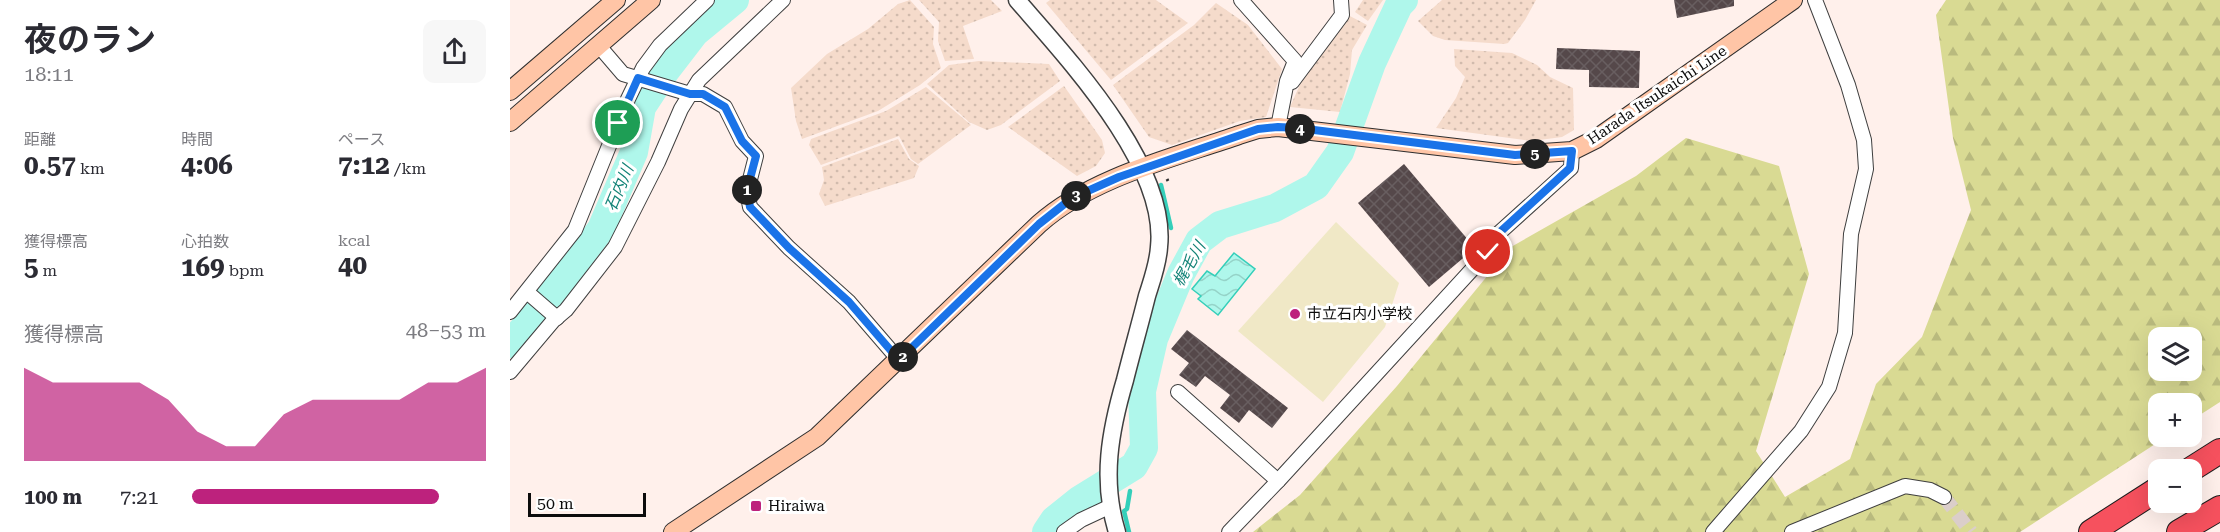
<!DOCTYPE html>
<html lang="ja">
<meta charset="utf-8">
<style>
:root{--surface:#fff;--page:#f7f7f7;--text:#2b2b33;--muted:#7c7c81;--accent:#bd227d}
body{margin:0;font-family:"Roboto Serif","Noto Sans JP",serif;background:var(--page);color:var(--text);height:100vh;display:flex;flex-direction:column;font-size:22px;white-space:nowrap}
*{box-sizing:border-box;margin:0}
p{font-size:20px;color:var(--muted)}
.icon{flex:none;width:33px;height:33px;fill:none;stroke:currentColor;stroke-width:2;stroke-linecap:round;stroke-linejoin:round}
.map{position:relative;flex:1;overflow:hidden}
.drawer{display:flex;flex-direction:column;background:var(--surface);width:510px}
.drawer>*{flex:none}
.buttons{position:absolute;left:1638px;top:327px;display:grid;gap:12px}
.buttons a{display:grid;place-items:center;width:54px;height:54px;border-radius:12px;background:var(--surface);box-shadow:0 6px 24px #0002;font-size:30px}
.scale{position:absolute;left:18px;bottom:15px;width:118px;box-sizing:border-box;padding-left:6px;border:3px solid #0c0c0c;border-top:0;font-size:16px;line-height:21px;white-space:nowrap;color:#0c0c0c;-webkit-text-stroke:4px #fff;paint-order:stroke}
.pin{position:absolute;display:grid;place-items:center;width:51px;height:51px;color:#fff;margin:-26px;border:3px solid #fff;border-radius:50%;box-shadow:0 2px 6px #0007}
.km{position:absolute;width:30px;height:30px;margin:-15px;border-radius:50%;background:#222;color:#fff;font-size:16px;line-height:30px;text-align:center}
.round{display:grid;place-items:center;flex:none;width:63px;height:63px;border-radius:12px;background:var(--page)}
.overview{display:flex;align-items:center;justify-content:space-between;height:102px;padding:0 24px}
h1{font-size:33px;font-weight:700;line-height:45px}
.stats{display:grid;grid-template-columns:repeat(3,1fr);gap:9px;height:102px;padding:6px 24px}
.stats div{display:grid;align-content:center}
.stats b{font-size:26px;font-weight:700}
.stats small{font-size:16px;font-weight:400}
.stats p{font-size:16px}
.chart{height:168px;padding:12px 24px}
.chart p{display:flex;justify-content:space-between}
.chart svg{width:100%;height:108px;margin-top:6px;fill:var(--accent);opacity:.7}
ul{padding:0 24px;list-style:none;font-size:20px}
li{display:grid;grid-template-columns:96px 72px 1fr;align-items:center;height:45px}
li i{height:15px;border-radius:8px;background:var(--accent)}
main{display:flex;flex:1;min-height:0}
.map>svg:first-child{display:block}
.farmland{fill:url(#farmland-dots)}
.forest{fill:url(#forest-firs);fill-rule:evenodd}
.pitch{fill:#f0e8c6}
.water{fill:url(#water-waves);stroke:#35cfba;stroke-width:1.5}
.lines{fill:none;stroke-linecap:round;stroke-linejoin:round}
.stream{stroke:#35cfba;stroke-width:4.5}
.river{stroke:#aff7eb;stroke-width:28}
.building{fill:url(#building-cross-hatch)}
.minor-tunnel{stroke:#dbceca;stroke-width:14;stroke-dasharray:14 7;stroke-linecap:butt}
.minor-casing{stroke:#3f3f3f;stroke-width:16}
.tertiary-casing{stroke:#3f3f3f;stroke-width:19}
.secondary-casing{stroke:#2e2e2e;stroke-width:20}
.motorway-casing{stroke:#1d1d1d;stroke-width:26}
.path{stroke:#2e2e2e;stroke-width:3;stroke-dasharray:6 3;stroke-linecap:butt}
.minor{stroke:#fff;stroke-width:14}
.tertiary{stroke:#fff;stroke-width:16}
.secondary{stroke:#ffc5a6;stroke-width:18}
.motorway{stroke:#f6515e;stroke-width:24}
.route-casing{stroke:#fff;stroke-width:12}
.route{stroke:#1a73e8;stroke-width:8}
.poi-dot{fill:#bd227d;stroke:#fff;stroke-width:2}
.labels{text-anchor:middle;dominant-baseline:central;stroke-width:6;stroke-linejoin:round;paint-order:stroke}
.street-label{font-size:15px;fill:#0c0c0c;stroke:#fff}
.poi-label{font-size:15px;fill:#0c0c0c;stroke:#fff;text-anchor:start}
.water-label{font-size:16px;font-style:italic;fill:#138377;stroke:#fff}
</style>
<main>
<section class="drawer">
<div class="overview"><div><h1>夜のラン</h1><p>18:11</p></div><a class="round"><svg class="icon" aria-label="share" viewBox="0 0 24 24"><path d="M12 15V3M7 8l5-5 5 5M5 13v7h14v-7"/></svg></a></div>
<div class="stats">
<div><p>距離</p><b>0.57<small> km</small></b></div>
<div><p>時間</p><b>4:06</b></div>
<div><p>ペース</p><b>7:12<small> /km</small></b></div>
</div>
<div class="stats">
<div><p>獲得標高</p><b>5<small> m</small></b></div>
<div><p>心拍数</p><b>169<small> bpm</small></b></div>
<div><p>kcal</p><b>40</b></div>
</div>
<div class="chart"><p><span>獲得標高</span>48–53 m</p>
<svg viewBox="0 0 160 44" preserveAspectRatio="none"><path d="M0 44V6L10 12L20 12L30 12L40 12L50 19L60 32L70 38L80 38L90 25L100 19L110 19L120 19L130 19L140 12L150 12L160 6V44z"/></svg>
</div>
<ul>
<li><b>100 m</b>7:21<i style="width:84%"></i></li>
</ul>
</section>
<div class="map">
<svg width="1710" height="532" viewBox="0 0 1710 532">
<defs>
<pattern id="farmland-dots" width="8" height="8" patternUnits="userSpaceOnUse" patternTransform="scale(1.5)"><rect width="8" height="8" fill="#f5dbcb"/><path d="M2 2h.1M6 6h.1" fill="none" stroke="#d1bbad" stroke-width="1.8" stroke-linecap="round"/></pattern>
<pattern id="forest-firs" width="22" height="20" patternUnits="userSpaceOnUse" patternTransform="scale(1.5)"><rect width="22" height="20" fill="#d9da93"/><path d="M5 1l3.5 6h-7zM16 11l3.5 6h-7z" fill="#b9ba7e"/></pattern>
<pattern id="water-waves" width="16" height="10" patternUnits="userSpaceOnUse" patternTransform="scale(1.5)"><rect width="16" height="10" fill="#aff7eb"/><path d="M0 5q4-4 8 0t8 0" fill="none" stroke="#95d3c8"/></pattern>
<pattern id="building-cross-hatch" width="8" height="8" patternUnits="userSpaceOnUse" patternTransform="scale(1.5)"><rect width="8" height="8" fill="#55484a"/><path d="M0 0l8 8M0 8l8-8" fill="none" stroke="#685e60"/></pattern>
</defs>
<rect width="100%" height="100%" fill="#fff0eb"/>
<g class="farmland">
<path d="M400,0L424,27L423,44L431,68L410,85L368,111L292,139L286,121L281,88L317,54L358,29L388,4Z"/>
<path d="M409,0H481L492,11L453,26L464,59L435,61L428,41L429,22Z"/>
<path d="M540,0H646L678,23L601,80L536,3Z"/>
<path d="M853,0H873L858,21L845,12Z"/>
<path d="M932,0H1026L1015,20L998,43L994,44L935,40L923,36L908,21Z"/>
<path d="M706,3L738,25L772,69L756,117L730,121L662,145L639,137L603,85L684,25Z"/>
<path d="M838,15L857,25L842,50L840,74L830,112L780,107L792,80Z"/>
<path d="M944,49L1002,53L1027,65L1040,77L1063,88L1064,130L1052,137L1022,141L926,128L946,98L955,77L945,66Z"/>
<path d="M469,61L539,64L550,81L491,125L477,130L459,122L417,84L439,65Z"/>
<path d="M554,86L592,140L595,153L586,166L567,176L498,127Z"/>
<path d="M416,87L461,125L408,164L401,159L389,136L311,165L299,145L301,139L376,111Z"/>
<path d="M388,139L399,159L409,166L404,178L315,206L309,194L314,180L312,167Z"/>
</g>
<path class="forest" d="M1436,0H1710V402L1682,420V404H1648V436L1656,437L1510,532H743L790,495L887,386L1001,247L1126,176L1176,138L1269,166L1299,274L1246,451L1275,497L1340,459L1366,384L1412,337L1461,210L1443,138L1426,15ZM1648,338H1682V370H1648Z"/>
<path class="pitch" d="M826,222L889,283L875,327L813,402L728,331Z"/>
<path class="water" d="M724,253L745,269L708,315L688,299L691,296L682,289L697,271L705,276Z"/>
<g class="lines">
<g class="stream">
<path d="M651,185L661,228"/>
<path d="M619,532L614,511L617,509L620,491"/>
</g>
<g class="river">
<path d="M0,344L32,307L91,229L124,152L132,107L155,72L185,33L225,0"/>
<path d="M536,532L544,520L569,500L624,466L634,448L632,391L644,339L671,274L689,241L710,225L765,208L806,186L830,152L862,63L889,5L894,0"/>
</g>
</g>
<g class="building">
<path d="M1164,0H1224V6L1167,18Z"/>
<path d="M1047,48L1130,51L1129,88L1079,87V70L1046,69Z"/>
<path d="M894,164L965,248L919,287L848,203Z"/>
<path d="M677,330L778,408L762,428L739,410L729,423L710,408L720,395L695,376L686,387L669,375L679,363L661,349Z"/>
</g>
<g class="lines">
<path class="minor-tunnel" d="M1434,497L1461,532"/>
<defs>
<g id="minor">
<path d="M731,0L785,61L777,81L768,127"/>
<path d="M89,46L113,74L180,94H193L215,107L232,141L246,156L237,191L240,207L279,248L339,302L389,360"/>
<path d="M782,82L832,15L831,0"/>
<path d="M17,292L47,318"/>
<path d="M0,312L65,230L118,99L133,68L150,45L197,0"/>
<path d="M0,372L43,321L56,310L105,247L148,162L171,109L189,80L273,0"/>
<path d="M668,392L768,481"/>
<path d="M554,532L571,520L601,506"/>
<path d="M719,532L768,481L978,252L989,233L1061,168L1062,151"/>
<path d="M1203,532L1291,431L1319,387L1335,333L1341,234L1356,169L1354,140L1338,85L1305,0"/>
<path d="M1282,532L1395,486L1420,490L1434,497"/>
</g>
<path id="tertiary" d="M507,0C558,59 658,165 649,247C648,264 642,280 637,296C630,324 622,352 615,380C600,431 591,480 607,532"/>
<g id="secondary">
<path d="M0,91L106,0"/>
<path d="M0,122L141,0"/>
<path d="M163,532L307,437L529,224C582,177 663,158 729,135L748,129L768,127L1005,155L1062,151L1086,139L1283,0"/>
</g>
<g id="motorway">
<path d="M1680,470L1710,451"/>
<path d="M1581,532L1648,489"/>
<path d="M1669,532L1710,508"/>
</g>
</defs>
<use href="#minor" class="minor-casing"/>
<use href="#tertiary" class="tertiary-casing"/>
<use href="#secondary" class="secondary-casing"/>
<use href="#motorway" class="motorway-casing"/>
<path class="path" d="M657,179L658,181"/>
<use href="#minor" class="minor"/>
<use href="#tertiary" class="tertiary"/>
<use href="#secondary" class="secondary"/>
<use href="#motorway" class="motorway"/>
</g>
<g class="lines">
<defs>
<path id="route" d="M108,123L128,78L180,94H193L215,107L232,141L246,156L237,190L240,207L279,248L339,302L389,360L529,224L562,198L609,177L748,129L768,127L788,128L1005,155L1062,151L1060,168L989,233L978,252"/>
</defs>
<use href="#route" class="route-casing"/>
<use href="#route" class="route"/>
</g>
<g class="poi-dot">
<circle cx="785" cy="314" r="6"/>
<rect x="240" y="500" width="12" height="12" rx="3"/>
</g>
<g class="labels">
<g class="street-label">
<text transform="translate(1147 95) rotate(-34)">Harada Itsukaichi Line</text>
</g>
<g class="poi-label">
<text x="797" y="314">市立石内小学校</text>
<text x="258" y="506">Hiraiwa</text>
</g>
<g class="water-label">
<text transform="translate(109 188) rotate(-67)">石内川</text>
<text transform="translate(679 264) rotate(-60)">梶毛川</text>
</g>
</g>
</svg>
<div class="buttons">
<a><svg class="icon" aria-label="layers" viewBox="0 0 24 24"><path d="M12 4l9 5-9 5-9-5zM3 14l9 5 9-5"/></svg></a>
<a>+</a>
<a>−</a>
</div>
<div class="scale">50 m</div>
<div class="pin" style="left:108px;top:123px;background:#1e9e55"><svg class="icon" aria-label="arrive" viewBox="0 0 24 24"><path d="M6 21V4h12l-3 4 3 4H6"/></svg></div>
<div class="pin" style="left:978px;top:252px;background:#d93025"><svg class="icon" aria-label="check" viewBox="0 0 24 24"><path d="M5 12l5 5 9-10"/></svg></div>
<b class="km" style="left:237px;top:190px">1</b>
<b class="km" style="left:393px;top:357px">2</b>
<b class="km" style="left:566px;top:196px">3</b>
<b class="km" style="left:790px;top:129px">4</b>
<b class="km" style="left:1025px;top:154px">5</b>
</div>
</main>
